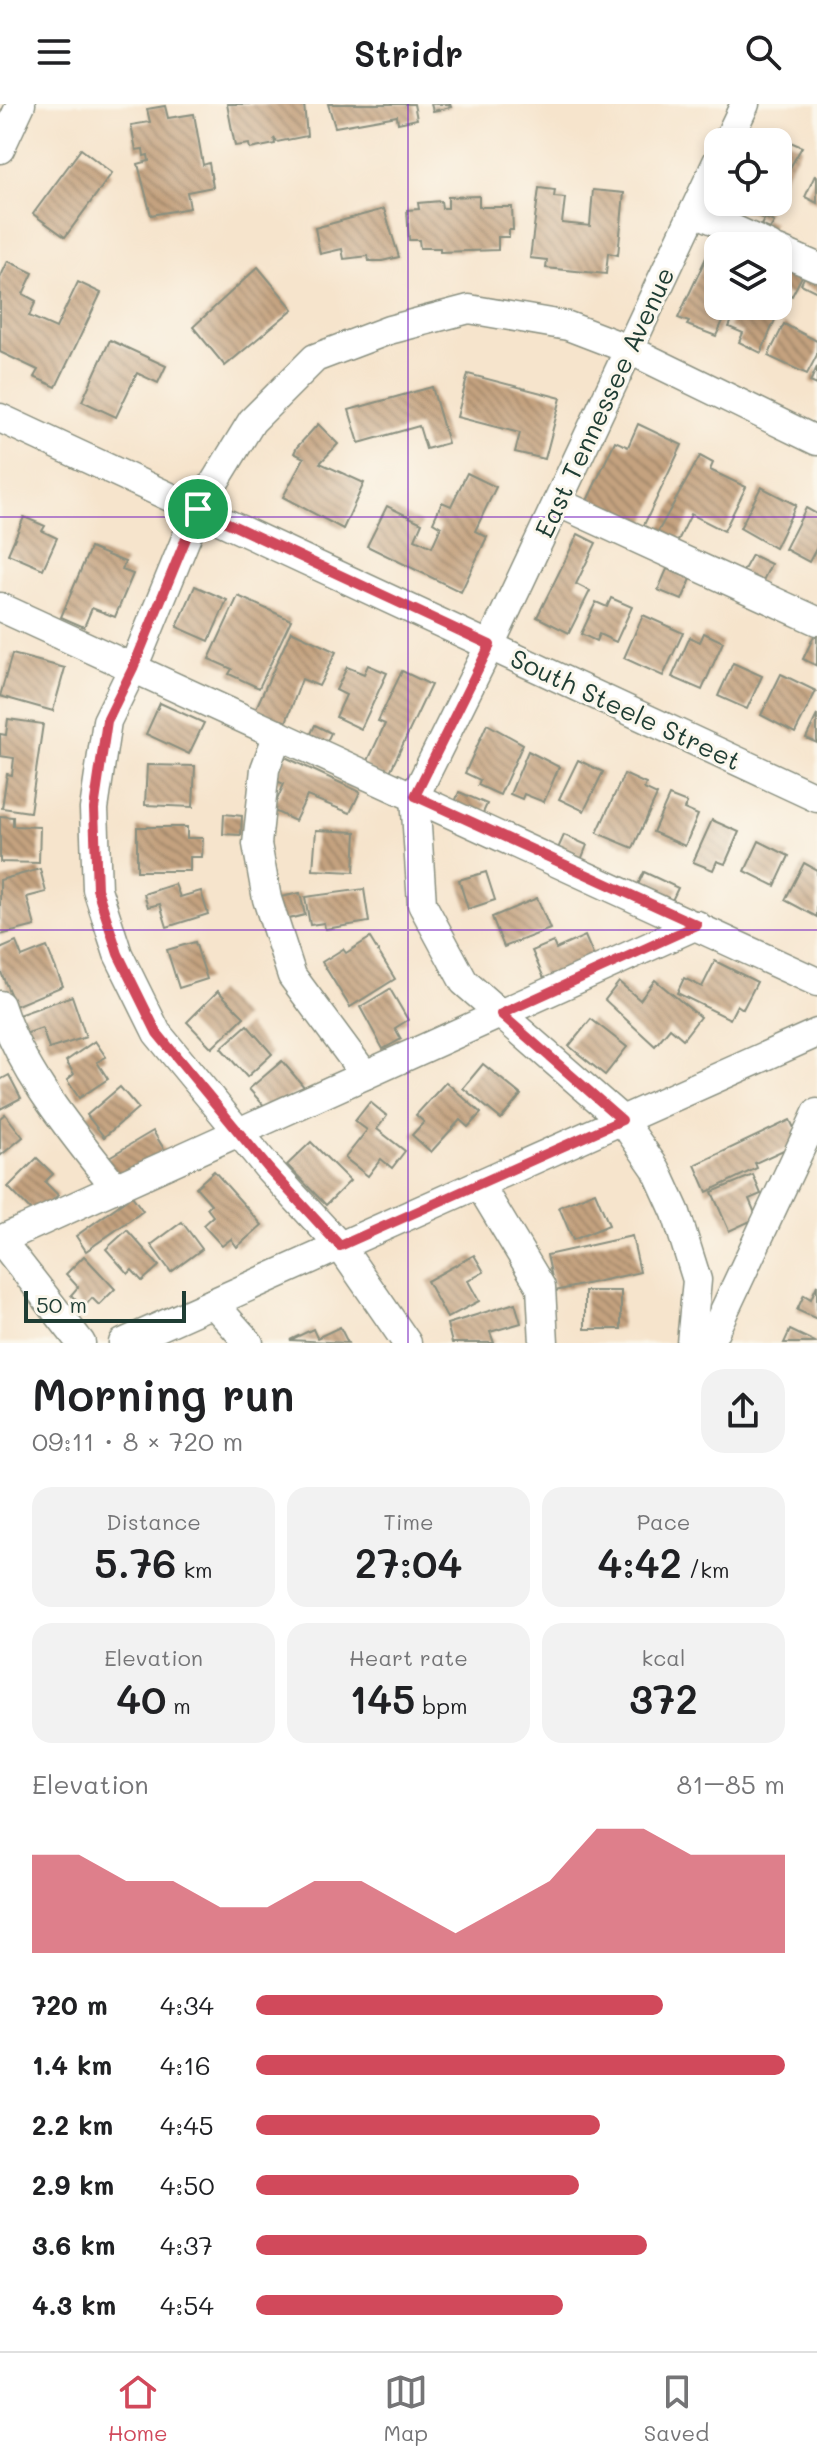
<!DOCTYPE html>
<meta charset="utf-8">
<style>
:root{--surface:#fff;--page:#f2f2f2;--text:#202124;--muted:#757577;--line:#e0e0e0;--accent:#d1495b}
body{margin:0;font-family:Mali,sans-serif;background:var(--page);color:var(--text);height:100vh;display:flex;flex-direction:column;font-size:30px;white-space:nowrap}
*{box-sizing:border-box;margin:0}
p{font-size:26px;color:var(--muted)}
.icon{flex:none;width:44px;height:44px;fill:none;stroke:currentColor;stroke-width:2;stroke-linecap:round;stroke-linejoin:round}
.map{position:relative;height:1239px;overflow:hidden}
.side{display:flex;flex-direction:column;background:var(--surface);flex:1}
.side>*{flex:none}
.tools{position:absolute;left:704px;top:24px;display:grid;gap:16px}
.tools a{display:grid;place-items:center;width:88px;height:88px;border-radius:16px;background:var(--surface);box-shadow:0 4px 12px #0003;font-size:40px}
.scale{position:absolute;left:24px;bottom:20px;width:162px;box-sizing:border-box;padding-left:8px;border:4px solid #1f3d34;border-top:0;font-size:22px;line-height:28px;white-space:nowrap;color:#1f3d34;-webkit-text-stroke:6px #fbf7ec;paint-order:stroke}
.pin{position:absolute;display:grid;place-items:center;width:68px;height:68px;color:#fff;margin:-34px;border:4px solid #fff;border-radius:50%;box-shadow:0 2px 8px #0007}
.round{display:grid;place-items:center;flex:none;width:84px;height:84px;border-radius:24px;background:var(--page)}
.head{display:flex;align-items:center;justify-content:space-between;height:136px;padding:0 32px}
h1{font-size:44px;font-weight:600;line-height:60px}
.stats{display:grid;grid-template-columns:repeat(3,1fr);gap:12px;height:136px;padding:8px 32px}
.stats div{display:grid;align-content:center;border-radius:20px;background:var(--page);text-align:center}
.stats b{font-size:40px;font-weight:600}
.stats small{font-size:22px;font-weight:400}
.stats p{font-size:22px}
.chart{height:224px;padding:16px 32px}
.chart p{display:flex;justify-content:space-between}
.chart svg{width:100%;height:144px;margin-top:8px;fill:var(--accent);opacity:.7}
ul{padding:0 32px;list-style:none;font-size:26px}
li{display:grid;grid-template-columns:128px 96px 1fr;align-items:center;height:60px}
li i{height:20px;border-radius:10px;background:var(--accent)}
header{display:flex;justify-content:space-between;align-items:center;height:104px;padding:0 32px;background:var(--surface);font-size:36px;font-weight:600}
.tab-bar{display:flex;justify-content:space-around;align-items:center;height:112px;border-top:2px solid var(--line);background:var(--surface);font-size:22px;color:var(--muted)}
.tab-bar a{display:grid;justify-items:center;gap:4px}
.tab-bar .selected{color:var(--accent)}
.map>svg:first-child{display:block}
.building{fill:url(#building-back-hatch)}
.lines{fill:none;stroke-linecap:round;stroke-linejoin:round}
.minor-casing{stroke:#8a9080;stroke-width:31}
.minor{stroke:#fff;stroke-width:28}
.route-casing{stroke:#fff;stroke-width:16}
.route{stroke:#d1495b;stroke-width:10}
.grid{fill:none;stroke:#7b2cbf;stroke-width:2;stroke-opacity:0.55}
.labels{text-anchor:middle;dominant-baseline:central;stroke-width:6;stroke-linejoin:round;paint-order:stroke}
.street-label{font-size:26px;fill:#1f3d34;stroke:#fbf7ec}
</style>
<header><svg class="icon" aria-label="menu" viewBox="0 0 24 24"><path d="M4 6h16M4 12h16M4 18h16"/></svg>Stridr<svg class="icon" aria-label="search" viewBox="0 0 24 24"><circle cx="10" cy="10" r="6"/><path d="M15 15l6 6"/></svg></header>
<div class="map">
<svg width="817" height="1239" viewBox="0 0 817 1239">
<defs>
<pattern id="building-back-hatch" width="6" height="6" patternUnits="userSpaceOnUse" patternTransform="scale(2)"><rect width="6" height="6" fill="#c4a27f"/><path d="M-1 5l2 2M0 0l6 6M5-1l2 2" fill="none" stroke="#9f8569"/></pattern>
</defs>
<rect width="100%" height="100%" fill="#fbf7ec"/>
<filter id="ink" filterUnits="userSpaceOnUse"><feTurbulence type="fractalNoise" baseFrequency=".0125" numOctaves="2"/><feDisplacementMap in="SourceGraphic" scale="16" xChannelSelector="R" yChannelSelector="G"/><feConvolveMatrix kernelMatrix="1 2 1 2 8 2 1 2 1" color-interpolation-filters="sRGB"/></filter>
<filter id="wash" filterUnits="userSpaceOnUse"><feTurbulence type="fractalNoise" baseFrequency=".006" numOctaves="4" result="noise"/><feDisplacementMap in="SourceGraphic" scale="32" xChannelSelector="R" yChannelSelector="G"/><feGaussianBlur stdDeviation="1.8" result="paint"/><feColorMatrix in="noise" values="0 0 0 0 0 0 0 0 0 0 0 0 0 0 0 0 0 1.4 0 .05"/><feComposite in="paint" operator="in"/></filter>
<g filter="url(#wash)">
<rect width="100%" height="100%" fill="#f6e4cc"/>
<g id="blocks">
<g class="building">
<path d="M227,0H304L307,32L277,38L274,34L275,40L250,45L249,40L235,42Z"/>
<path d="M328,0H414L417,15L398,19L397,12L335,23Z"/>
<path d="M431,0H450L451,3L433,7Z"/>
<path d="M165,2L168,14L194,10L203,61L209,59L213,83L187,88L190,104L151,111L138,60L149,57L148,51L144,52L143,45L136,46L131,21L150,18L147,5Z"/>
<path d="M772,30L802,43L778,84V38H769Z"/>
<path d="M81,45L112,69L65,133L33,110Z"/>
<path d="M815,71L817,72V99L805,93Z"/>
<path d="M539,84L555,86L554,93L565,94L562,119L590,122L593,86L624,89L618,151L608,149L606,170L546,164L547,156L530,154Z"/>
<path d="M479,92V103H512L513,126H509V133H498V146L440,148V144H420L419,136H409L407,106L419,105L418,99L441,97L442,104H448V93Z"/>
<path d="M744,98H772L764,115L741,105Z"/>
<path d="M384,105L399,153L382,157H369L368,152L344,155L342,145L320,150L315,124Z"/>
<path d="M765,114L774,118L770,125L761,121Z"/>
<path d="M716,132L737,142H718V163L711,171L718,174V202H730L716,232L687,221L689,218L678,214Z"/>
<path d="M8,157L33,169L23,190L36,197L29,212L56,224L78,178L101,189L56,283L34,273L38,266L0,248V174Z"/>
<path d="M778,158L804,168L792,192L778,185Z"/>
<path d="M258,163L293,205L225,262L193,223Z"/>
<path d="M807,167L817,171V188L801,180Z"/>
<path d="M738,202L780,204L761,249L739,238L743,229L729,223Z"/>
<path d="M784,220L817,237V251L807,270L768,252Z"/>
<path d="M110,236L166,262L158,279L137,269L116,313L82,297Z"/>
<path d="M817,263V281L810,278Z"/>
<path d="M468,270L561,294L545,355L515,348L520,329L457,313Z"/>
<path d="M432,283L448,339L426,345L419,322L359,339L349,306Z"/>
<path d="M318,320L338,340L320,359L364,379L343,425L283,393L304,354L294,349L297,343Z"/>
<path d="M638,320L682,341L643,423L587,397L615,337L628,343Z"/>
<path d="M700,352L713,359L710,366L746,383L724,427L691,410L675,443L655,433Z"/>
<path d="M467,369L496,383L475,427L487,433L461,488L367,442L387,402L422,419L415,435L432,443L441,423L433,418L442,398L451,402Z"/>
<path d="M761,383L796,401L775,444L740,424Z"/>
<path d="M806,404L817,410V443L809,458L785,445Z"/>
<path d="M24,413L45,422L42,427L57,434L43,465L8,450Z"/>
<path d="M578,430L596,439L576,480L590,487L569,529L537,513Z"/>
<path d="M90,444L125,458L122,466L133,470L115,513L92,504L84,523L61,513Z"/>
<path d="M752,451L771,460L761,481L741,471Z"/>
<path d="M667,465L691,475L682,496L658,486Z"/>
<path d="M195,482L227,496L209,537L177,523Z"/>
<path d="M238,492L291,516L259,584L229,570L232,565L209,555Z"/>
<path d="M611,494L632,503L616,538L599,530L596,537L581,530L596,498L607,503Z"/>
<path d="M643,511L683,529L663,572L624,554Z"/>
<path d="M291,527L336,548L319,582L302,575L282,629L251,615Z"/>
<path d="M704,529L723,538L702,586L672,573L690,533L700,538Z"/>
<path d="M814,532L817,533V562L803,555Z"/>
<path d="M12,550L65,564L53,607L0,592Z"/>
<path d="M733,559L762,572L747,605L718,592Z"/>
<path d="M368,561L387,569L361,625L336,613L346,591L336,586L347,563L364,570Z"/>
<path d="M402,567L431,581L387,674L365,663L385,620L378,617Z"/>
<path d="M781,570L816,587L795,629L761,611Z"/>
<path d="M160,599L204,619L189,650L146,630Z"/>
<path d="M817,611V639L806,634Z"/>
<path d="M8,615L43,620L30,708L2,704L7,670L12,671L14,654L0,652V630L6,631Z"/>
<path d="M487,620L523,640L500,691L478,681L480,676L465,669Z"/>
<path d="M315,621L331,629L322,648L306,640Z"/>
<path d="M528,647L559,663L544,698L524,690L522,695L510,690Z"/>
<path d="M285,653L360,688L350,709L307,692L295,717L268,704L273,694L277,696L284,680L274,676Z"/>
<path d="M578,656L603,668L584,707L559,695Z"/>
<path d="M147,661L195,662L193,703L145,701Z"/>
<path d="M624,670L646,680L644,685L657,691L633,744L597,729Z"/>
<path d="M459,688L487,700L478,720L451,708Z"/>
<path d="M669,692L687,699L684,705L698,711L685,742L653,728Z"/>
<path d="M224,710L242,712L241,731L223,730Z"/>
<path d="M0,712L13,713V722L40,723L39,759L0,758Z"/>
<path d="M712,716L739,728L725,760L717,757L713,766L693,758Z"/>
<path d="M137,723H187V734H203L202,753H190V767H137Z"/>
<path d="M316,726L356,728L354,768L313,766Z"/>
<path d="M564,731L587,741L577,766L553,756Z"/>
<path d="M759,737L789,752L775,782L745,767Z"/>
<path d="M804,759L817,766V813L785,796Z"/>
<path d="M40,765L46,788L27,793L35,822L0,831V776Z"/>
<path d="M486,768L495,796L468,805L459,776Z"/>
<path d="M644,768L678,784L667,807L633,791Z"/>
<path d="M175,780L180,793L201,787L208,810L167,823L160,800L148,803L144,790Z"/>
<path d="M364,785L369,818L325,825L324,819L310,821L305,793Z"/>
<path d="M300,789L305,811L276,818L271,795Z"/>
<path d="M537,794L550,825L504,843L492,813Z"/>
<path d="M585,832L597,860L547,881L532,847L553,838L556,845Z"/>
<path d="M370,834L395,875L350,903L322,858L343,845L346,849Z"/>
<path d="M16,838L22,853L47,843L63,882L15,902L0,866V845Z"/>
<path d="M195,838L207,875L179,884L167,846Z"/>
<path d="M715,857L757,878L743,905L737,901L730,915L677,889L684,874L702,883Z"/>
<path d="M655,876L700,913L683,935L670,924L655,942L605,896L619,878L640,896Z"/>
<path d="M390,885L408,916L395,924L401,935L383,945L360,903Z"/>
<path d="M218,887L244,913L212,944L187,918Z"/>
<path d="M72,892L86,933L49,945L42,924L25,930L18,911Z"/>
<path d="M591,915L627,943L605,971L569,942Z"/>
<path d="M247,921L272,950L247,973L221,944Z"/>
<path d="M95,937L106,953L97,958L108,975L79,994L67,976L74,970L66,957Z"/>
<path d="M282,957L305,984L267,1005L249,985Z"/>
<path d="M483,960L521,991L501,1015L463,984Z"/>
<path d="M9,971L21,994L0,1005V976Z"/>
<path d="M446,978L481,1009L468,1023L460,1016L431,1048L412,1031L424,1018L416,1011Z"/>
<path d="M120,983L138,1004L104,1033L87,1011Z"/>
<path d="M370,998L387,1012L377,1025L405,1047L392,1064L381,1055L368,1072L345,1054L367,1026L355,1017Z"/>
<path d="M5,1010L23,1033L0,1052V1014Z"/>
<path d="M790,1016L801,1038L755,1059L757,1064L707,1088L695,1061Z"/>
<path d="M153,1027L167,1050L119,1080L104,1056Z"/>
<path d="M311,1038L350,1077L326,1101L287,1061Z"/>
<path d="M37,1054L53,1070L45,1078L58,1091L37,1113L8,1083Z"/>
<path d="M214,1067L262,1121L237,1143L231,1135L222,1142L203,1121L213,1112L207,1104L211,1100L196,1083Z"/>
<path d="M753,1071L761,1090L749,1095L757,1114L729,1127L712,1088Z"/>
<path d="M595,1088L609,1121L573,1136L559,1103Z"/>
<path d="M132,1092L143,1107L86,1147L76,1132Z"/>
<path d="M182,1118L202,1145L171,1168L151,1141Z"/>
<path d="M127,1126L159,1162L142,1177L132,1166L128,1170L106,1145Z"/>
<path d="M632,1132L640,1168L555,1187L547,1151Z"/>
<path d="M474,1151L484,1168L468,1177L479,1197L447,1214L427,1177Z"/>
<path d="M84,1152L115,1185L99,1201L92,1194L83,1204L71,1191L78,1183L66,1170Z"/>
<path d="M817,1181V1215L797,1206L804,1191L811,1195Z"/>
<rect x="585" y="1187" width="36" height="38"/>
<path d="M515,1199L521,1219L490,1228L494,1239H452L447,1220Z"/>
<path d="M340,1223L348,1239L290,1236L313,1225L317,1234Z"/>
<path d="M790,1226L817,1239H784Z"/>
</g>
</g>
</g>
<g filter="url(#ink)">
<use href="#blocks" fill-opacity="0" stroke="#8a9080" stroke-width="2"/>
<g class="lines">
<defs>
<g id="minor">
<path d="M727,38L745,0"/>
<path d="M0,45L21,0"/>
<path d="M694,107L770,142"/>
<path d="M778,146L817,163"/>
<path d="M0,314L817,694"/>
<path d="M557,398L817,517"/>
<path d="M0,503L817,878"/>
<path d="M278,630L265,665L257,740L267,795L292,872L365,971"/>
<path d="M0,901C22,970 72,1028 116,1084"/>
<path d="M479,1080L541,1183L544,1239"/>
<path d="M0,1135L81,1239"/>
<path d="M0,1136L697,821"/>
<path d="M213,1199L249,1239"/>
<path d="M123,1239L817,929"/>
<path d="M407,1239L340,1142L269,1065L157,929L118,850L97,785L94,705L107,617L133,564L198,405L252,317L315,254L389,226L469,205L568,222L628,245L817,337"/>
<path d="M691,1239L697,1176L676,1109L656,1065L622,1016L464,878L422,800L415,692L490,541L718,56"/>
<path d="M705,1239L711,1235L817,1009"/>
</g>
</defs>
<use href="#minor" class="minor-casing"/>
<use href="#minor" class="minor"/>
</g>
</g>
<g class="lines" filter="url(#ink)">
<defs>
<path id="route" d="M198,405L490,541L415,692L697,821L501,910L622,1016L340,1142L269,1065L157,929L118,850L97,785L94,705L107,617L133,564Z"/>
</defs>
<use href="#route" class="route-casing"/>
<use href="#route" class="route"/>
</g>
<path class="grid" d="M408,0V1239M0,413H817M0,826H817"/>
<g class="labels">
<g class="street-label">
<text transform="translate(604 298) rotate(-65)">East Tennessee Avenue</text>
<text transform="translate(626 605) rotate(25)">South Steele Street</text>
</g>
</g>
</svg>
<div class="tools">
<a><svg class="icon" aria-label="locate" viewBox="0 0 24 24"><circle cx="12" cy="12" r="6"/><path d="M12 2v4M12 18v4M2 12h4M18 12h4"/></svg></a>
<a><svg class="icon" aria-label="layers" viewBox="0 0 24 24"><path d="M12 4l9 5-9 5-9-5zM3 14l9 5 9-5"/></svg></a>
</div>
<div class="scale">50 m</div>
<div class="pin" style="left:198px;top:405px;background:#1e9e55"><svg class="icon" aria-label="arrive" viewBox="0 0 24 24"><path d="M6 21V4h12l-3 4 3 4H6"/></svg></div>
</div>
<section class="side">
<div class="head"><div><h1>Morning run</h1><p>09:11 · 8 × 720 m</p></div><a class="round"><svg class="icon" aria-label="share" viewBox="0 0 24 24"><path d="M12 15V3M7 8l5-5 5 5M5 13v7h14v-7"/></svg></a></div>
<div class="stats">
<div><p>Distance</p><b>5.76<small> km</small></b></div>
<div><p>Time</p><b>27:04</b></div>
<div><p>Pace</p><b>4:42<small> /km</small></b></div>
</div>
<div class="stats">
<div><p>Elevation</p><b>40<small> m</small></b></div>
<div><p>Heart rate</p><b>145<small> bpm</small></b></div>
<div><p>kcal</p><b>372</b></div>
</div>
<div class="chart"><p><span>Elevation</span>81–85 m</p>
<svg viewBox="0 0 160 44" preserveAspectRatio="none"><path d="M0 44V14L10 14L20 22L30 22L40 30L50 30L60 22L70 22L80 30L90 38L100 30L110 22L120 6L130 6L140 14L150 14L160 14V44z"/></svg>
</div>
<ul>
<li><b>720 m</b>4:34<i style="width:77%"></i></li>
<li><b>1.4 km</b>4:16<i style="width:100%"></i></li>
<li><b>2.2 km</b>4:45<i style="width:65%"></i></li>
<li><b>2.9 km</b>4:50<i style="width:61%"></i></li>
<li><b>3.6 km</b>4:37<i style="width:74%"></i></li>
<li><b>4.3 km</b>4:54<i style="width:58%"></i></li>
</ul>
</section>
<nav class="tab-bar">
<a class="selected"><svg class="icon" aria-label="home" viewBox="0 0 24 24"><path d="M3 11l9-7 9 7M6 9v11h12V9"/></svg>Home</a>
<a><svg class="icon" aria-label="map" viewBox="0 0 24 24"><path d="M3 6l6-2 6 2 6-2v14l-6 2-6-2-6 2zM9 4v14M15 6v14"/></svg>Map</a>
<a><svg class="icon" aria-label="saved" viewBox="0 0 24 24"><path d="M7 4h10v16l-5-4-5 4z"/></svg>Saved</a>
</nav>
